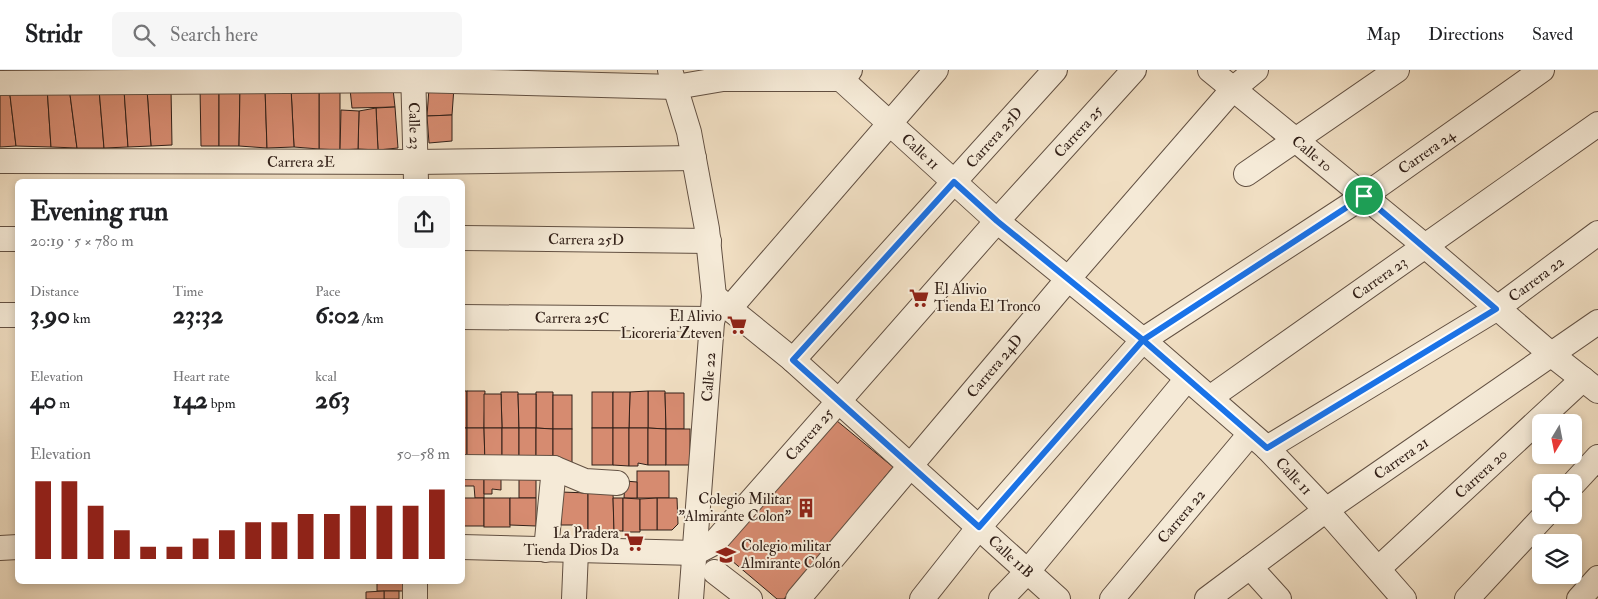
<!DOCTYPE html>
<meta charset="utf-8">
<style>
:root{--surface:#fff;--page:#f6f6f6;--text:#202124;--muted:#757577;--line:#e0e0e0;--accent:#8f2418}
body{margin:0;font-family:"IM FELL Double Pica",serif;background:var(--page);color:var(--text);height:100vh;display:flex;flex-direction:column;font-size:19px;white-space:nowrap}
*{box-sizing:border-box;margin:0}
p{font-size:16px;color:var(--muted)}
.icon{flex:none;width:28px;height:28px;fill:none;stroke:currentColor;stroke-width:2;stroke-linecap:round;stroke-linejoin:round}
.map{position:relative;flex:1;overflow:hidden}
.panel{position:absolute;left:15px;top:109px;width:450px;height:405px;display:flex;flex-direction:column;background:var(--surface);border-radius:8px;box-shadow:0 2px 8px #0003}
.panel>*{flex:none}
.needle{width:32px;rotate:190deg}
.buttons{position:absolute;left:1532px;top:344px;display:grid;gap:10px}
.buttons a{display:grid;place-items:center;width:50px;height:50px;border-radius:8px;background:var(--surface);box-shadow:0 2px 8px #0003;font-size:25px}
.pin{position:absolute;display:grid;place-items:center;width:42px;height:42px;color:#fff;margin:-21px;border:2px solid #fff;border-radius:50%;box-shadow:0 1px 5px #0007}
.round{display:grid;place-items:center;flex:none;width:52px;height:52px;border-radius:8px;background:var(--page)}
.headline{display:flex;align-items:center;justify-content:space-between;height:85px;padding:0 15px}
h1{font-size:28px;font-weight:700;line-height:38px}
.metrics{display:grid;grid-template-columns:repeat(3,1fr);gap:8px;height:85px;padding:5px 15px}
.metrics div{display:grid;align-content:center}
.metrics b{font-size:25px;font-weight:700}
.metrics small{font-size:14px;font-weight:400}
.metrics p{font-size:14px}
.chart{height:140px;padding:10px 15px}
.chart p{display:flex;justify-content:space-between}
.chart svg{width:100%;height:90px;margin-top:5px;stroke:var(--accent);stroke-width:6}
header{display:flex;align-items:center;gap:30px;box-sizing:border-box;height:70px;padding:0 25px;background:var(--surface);border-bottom:1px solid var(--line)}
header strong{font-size:24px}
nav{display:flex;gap:28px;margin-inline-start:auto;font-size:18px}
.search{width:350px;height:45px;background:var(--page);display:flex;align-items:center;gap:12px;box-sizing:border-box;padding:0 18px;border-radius:8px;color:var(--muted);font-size:19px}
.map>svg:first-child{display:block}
.building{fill:#d68b70;stroke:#322018}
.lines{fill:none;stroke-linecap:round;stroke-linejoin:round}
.minor-casing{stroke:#625042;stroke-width:26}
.minor{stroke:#f5ead7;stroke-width:24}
.route-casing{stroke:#fff;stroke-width:10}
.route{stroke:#1a73e8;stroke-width:6}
.labels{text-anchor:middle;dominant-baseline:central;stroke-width:4;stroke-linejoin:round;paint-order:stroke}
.street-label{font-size:15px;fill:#322018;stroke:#f5ead7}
.poi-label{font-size:15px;fill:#322018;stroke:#f5ead7;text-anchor:end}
</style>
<header>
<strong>Stridr</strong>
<div class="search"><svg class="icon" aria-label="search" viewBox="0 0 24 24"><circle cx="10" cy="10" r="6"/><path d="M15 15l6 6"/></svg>Search here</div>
<nav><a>Map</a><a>Directions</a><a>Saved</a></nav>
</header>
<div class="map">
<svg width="1598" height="529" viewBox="0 0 1598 529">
<rect width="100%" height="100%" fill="#f0dec2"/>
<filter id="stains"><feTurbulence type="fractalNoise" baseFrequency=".004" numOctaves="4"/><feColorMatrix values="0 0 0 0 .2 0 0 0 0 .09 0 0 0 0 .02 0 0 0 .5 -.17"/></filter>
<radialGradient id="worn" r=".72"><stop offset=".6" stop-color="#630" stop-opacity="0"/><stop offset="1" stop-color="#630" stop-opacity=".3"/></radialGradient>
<g class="building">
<path d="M319,15H340V80L319,79Z"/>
<path d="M319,15V79L294,77L291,18Z"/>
<path d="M0,17H9L16,76L0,77Z"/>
<path d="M9,17H47L51,77L16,76Z"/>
<path d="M47,17H69L77,78L51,77Z"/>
<path d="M69,17L99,19L104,78H77Z"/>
<path d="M200,17H219V76H201Z"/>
<path d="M219,17H240L239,76H219Z"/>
<path d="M240,17L265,18L267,78L239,76Z"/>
<path d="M454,17L452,45L427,46L429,18Z"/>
<path d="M265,18H291L294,77L267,78Z"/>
<path d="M99,19L124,20L128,77L104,78Z"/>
<path d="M171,19L172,75L151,76L147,20Z"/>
<path d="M350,19H393L395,37L352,38Z"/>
<path d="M124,20H147L151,76L128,77Z"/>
<path d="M395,37L398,78L378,80L376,38Z"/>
<path d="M376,38L378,80L358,79L359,41Z"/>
<path d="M341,40L359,41L358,79L340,80Z"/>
<path d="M452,45V71L429,73L427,46Z"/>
<rect x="462" y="321" width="5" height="37"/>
<path d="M467,321H485L484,358H467Z"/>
<path d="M648,321H665L666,359L648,358Z"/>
<path d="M648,321V358H629L630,322Z"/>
<path d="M501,322H518L519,358H502Z"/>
<path d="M536,322H553V359L536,358Z"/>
<rect x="592" y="322" width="21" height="36"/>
<path d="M613,322H630L629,358H613Z"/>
<path d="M665,323H684V359H666Z"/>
<path d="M484,324H501L502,358H484Z"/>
<path d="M518,324H536V358H519Z"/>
<rect x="553" y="325" width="19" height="34"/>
<path d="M831,346L893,397L784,529H777L718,479Z"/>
<rect x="462" y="358" width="5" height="38"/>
<path d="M467,358H484L485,395L467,396Z"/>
<path d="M484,358H502V395H485Z"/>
<rect x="502" y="358" width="17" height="37"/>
<path d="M519,358H536V393L519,395Z"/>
<path d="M536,358L553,359V393H536Z"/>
<rect x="592" y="358" width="21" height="37"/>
<path d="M613,358H629V396L613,395Z"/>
<path d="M629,358H648V395L638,393V396H629Z"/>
<path d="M648,358L666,359V395H648Z"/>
<rect x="553" y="359" width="19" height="36"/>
<rect x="666" y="359" width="24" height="36"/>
<path d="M462,399H484V428H475L474,416H462Z"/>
<path d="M484,401H501V420L492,419V424H484Z"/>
<path d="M519,401L536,402V428H519Z"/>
<rect x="637" y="401" width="32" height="27"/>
<path d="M625,411L637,412V428H624Z"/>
<path d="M561,422L588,423V461H579V455H561Z"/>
<path d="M588,423H613L614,461H588Z"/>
<rect x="462" y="428" width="22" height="28"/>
<rect x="484" y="428" width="26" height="29"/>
<path d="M510,428H536V456L510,455Z"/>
<path d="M613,428H623V461H614Z"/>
<path d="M623,428L640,429V462H623Z"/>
<path d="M657,428H677L678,454L672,460H657Z"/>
<path d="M657,428V460H640V429Z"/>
<rect x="377" y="511" width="27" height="10"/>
<rect x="384" y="521" width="15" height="8"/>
<path d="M384,521V529H366V522Z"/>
</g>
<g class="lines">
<defs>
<g id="minor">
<path id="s1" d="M413,0L416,111"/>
<path d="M670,0L689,62L707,159L714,226L691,529"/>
<path id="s2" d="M831,0L997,151L1143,270L1267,378L1326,440L1404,529"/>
<path id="s3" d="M1210,0L1425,176L1552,285L1598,321"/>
<path d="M0,13L413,10L676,17L723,9H842L850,0"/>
<path id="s4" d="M0,91L416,92L694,88"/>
<path d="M1246,104L1397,0"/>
<path id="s5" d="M462,168L709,171"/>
<path d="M0,169H18"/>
<path id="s6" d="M714,226L793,290L1058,529"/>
<path d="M730,238L936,0"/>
<path d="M0,245H18"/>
<path id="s7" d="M462,247L713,249"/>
<path id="s8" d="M793,290L1055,0"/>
<path id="s9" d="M1211,327L1598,54"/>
<path id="s10" d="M1267,378L1496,239L1598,163"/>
<path d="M462,397L554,398L585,411L617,413"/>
<path d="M1574,413L1598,387"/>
<path id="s11" d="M462,477L695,483L714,473L997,151L1134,0"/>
<path d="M0,478L18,477"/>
<path d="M546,480L554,398"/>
<path d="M1250,497L1279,529"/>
<path id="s12" d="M1379,498L1583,309"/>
<path d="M715,502L750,529"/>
<path d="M415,529V511"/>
<path d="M574,529L576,481"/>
<path id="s13" d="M798,529L1068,209L1233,19L1256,0"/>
<path id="s14" d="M922,529L979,457L1143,270L1364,126L1542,0"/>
<path d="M1001,529L1028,501L1187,309"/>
<path id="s15" d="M1112,529L1250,364"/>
<path id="s16" d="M1207,529L1326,440L1598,252"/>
<path d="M1467,529L1545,445"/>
<path d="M1579,529L1598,508"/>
</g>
</defs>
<use href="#minor" class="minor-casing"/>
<use href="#minor" class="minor"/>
</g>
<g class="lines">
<defs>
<path id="route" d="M1364,126L1143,270L997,151L954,112L793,290L979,457L1143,270L1267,378L1496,239L1364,126"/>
</defs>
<use href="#route" class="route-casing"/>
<use href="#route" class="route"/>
</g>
<defs>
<symbol id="supermarket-bare" viewBox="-9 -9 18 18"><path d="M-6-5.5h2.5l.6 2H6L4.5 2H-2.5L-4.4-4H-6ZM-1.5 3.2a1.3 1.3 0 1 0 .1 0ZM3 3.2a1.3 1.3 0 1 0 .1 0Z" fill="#8f2418" stroke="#f5ead7" stroke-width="2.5" paint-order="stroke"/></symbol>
<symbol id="building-bare" viewBox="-9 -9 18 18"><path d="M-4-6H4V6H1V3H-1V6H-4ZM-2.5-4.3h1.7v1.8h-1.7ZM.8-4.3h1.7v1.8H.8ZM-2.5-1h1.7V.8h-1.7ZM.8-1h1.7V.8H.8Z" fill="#8f2418" stroke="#f5ead7" stroke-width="2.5" paint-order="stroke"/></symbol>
<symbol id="university-bare" viewBox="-9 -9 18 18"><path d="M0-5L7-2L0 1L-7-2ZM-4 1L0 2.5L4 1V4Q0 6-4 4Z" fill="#8f2418" stroke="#f5ead7" stroke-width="2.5" paint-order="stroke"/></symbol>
</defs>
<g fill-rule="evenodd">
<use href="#supermarket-bare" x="905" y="214" width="28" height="28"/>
<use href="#supermarket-bare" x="723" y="241" width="28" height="28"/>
<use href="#building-bare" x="792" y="424" width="28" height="28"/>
<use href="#supermarket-bare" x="620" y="458" width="28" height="28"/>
<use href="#university-bare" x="712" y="471" width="28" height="28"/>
</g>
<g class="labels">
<g class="street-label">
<text stroke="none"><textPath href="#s1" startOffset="56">Calle 23</textPath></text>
<text stroke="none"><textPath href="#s11" startOffset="804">Carrera 25</textPath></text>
<text stroke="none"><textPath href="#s8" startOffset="300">Carrera 25D</textPath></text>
<text stroke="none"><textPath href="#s2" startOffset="121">Calle 11</textPath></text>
<text stroke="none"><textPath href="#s14" startOffset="681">Carrera 24</textPath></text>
<text stroke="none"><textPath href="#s3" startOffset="132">Calle 10</textPath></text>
<text stroke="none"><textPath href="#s4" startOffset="301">Carrera 2E</textPath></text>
<text stroke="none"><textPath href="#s5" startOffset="124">Carrera 25D</textPath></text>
<text stroke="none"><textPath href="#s9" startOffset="206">Carrera 23</textPath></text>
<text stroke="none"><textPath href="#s10" startOffset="318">Carrera 22</textPath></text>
<text stroke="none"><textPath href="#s7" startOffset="110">Carrera 25C</textPath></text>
<text stroke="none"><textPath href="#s13" startOffset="305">Carrera 24D</textPath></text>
<text transform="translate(709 307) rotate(-86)">Calle 22</text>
<text stroke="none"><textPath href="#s11" startOffset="399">Carrera 25</textPath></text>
<text stroke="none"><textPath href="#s16" startOffset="240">Carrera 21</textPath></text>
<text stroke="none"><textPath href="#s12" startOffset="139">Carrera 20</textPath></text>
<text stroke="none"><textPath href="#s2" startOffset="616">Calle 11</textPath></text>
<text stroke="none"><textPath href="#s15" startOffset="108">Carrera 22</textPath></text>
<text stroke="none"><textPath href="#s6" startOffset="395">Calle 11B</textPath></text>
</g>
<g class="poi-label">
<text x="934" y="219" text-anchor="start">El Alivio<tspan x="934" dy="17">Tienda El Tronco</tspan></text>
<text x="722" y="246">El Alivio<tspan x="722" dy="17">Licoreria Zteven</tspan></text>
<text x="791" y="429">Colegio Militar<tspan x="791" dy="17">"Almirante Colon"</tspan></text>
<text x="619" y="463">La Pradera<tspan x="619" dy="17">Tienda Dios Da</tspan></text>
<text x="741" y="476" text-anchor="start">Colegio militar<tspan x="741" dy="17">Almirante Colón</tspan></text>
</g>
</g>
<rect width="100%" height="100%" filter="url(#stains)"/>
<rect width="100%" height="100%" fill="url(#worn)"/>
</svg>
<div class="buttons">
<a><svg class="needle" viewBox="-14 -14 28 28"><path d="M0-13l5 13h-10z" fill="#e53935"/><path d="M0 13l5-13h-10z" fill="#757577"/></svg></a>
<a><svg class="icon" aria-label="locate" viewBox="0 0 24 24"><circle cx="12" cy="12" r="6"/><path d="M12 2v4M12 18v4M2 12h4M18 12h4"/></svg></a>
<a><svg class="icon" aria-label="layers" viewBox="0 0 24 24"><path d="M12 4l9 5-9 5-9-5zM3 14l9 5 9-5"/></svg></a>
</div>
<div class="pin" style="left:1364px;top:126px;background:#1e9e55"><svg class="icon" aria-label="arrive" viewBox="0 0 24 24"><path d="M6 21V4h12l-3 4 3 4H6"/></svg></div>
<section class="panel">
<div class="headline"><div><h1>Evening run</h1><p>20:19 · 5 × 780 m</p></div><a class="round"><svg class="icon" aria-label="share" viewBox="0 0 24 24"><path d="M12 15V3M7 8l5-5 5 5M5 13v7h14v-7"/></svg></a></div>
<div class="metrics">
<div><p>Distance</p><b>3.90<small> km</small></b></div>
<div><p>Time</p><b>23:32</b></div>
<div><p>Pace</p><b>6:02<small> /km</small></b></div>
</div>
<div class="metrics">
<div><p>Elevation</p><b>40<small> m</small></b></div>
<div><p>Heart rate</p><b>142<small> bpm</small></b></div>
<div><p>kcal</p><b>263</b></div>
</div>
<div class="chart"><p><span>Elevation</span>50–58 m</p>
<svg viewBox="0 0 160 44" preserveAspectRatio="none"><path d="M5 44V6M15 44V6M25 44V18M35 44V30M45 44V38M55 44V38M65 44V34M75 44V30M85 44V26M95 44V26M105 44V22M115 44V22M125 44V18M135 44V18M145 44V18M155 44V10"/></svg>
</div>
</section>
</div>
